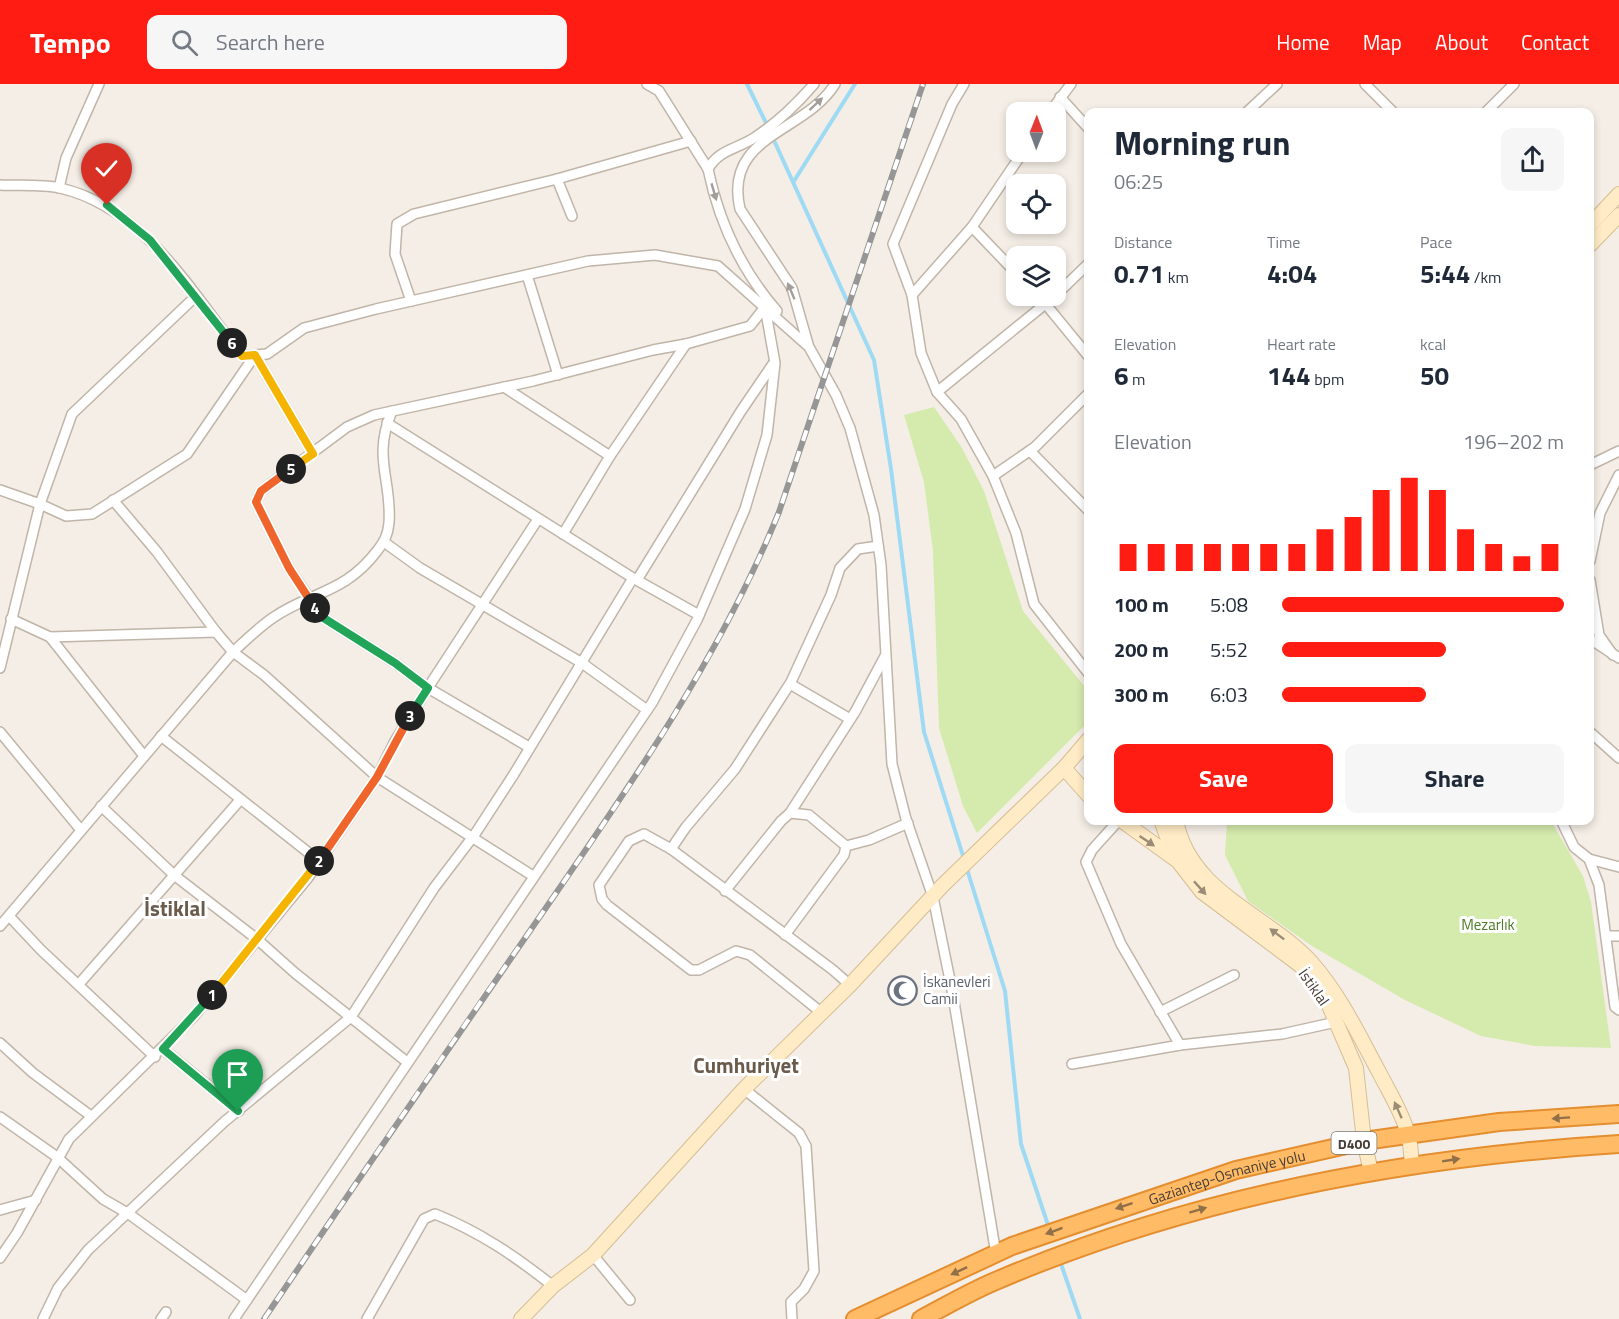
<!DOCTYPE html>
<meta charset="utf-8">
<style>
:root{--surface:#fff;--page:#f6f6f7;--text:#1f2937;--muted:#747a83;--accent:#ff1c12}
body{margin:0;font-family:"Titillium Web",sans-serif;background:var(--page);color:var(--text);height:100vh;display:flex;flex-direction:column;font-size:22px;white-space:nowrap}
*{box-sizing:border-box;margin:0}
p{font-size:20px;color:var(--muted)}
.icon{flex:none;width:33px;height:33px;fill:none;stroke:currentColor;stroke-width:2;stroke-linecap:round;stroke-linejoin:round}
.map{position:relative;flex:1;overflow:hidden}
.details{position:absolute;left:1084px;top:24px;width:510px;height:717px;display:flex;flex-direction:column;background:var(--surface);border-radius:12px;box-shadow:0 3px 9px #0003}
.details>*{flex:none}
.needle{width:39px;rotate:1deg}
.tools{position:absolute;left:1006px;top:18px;display:grid;gap:12px}
.tools a{display:grid;place-items:center;width:60px;height:60px;border-radius:12px;background:var(--surface);box-shadow:0 3px 9px #0003;font-size:30px}
.pin{position:absolute;display:grid;place-items:center;width:51px;height:51px;color:#fff;margin:-62px -26px;border-radius:50% 50% 50% 0;rotate:-45deg;box-shadow:0 0 6px #0007}
.pin .icon{rotate:45deg}
.km{position:absolute;width:30px;height:30px;margin:-15px;border-radius:50%;background:#222;color:#fff;font-size:16px;line-height:30px;text-align:center}
.round{display:grid;place-items:center;flex:none;width:63px;height:63px;border-radius:12px;background:var(--page)}
.summary{display:flex;align-items:center;justify-content:space-between;height:102px;padding:0 30px}
h1{font-size:33px;font-weight:700;line-height:45px}
.stats{display:grid;grid-template-columns:repeat(3,1fr);gap:9px;height:102px;padding:6px 30px}
.stats div{display:grid;align-content:center}
.stats b{font-size:26px;font-weight:700}
.stats small{font-size:16px;font-weight:400}
.stats p{font-size:16px}
.chart{height:168px;padding:12px 30px}
.chart p{display:flex;justify-content:space-between}
.chart svg{width:100%;height:108px;margin-top:6px;stroke:var(--accent);stroke-width:6}
.primary-button{display:flex;gap:12px;margin-top:auto;padding:12px 30px}
.primary-button a{flex:1;height:69px;border-radius:12px;background:var(--accent);color:#fff;font-size:24px;font-weight:700;line-height:69px;text-align:center}
.primary-button a+a{background:var(--page);color:var(--text)}
ul{padding:0 30px;list-style:none;font-size:20px}
li{display:grid;grid-template-columns:96px 72px 1fr;align-items:center;height:45px}
li i{height:15px;border-radius:8px;background:var(--accent)}
header{display:flex;align-items:center;gap:36px;box-sizing:border-box;height:84px;padding:0 30px;background:var(--accent);color:#fff}
header strong{font-size:28px}
nav{display:flex;gap:33px;margin-inline-start:auto;font-size:21px}
.search{width:420px;height:54px;background:var(--page);display:flex;align-items:center;gap:15px;box-sizing:border-box;padding:0 21px;border-radius:12px;color:var(--muted);font-size:22px}
.map>svg:first-child{display:block}
.green{fill:#d5eaad}
.lines{fill:none;stroke-linecap:round;stroke-linejoin:round}
.stream{stroke:#9fdaf4;stroke-width:4}
.street-casing{stroke:#c0b5a8;stroke-width:12}
.secondary-casing{stroke:#d6bd94;stroke-width:16}
.highway-casing{stroke:#e58e2f;stroke-width:20}
.street{stroke:#fff;stroke-width:9}
.secondary{stroke:#ffebc5;stroke-width:14}
.highway{stroke:#fb6;stroke-width:16}
.rail-casing{stroke:#969696;stroke-width:6}
.rail{stroke:#fff;stroke-width:4;stroke-dasharray:11;stroke-linecap:butt}
.oneway{fill:#a39e9a}
.oneway2{fill:#9a8c76}
.oneway3{fill:#917049}
.split-1-casing{stroke:#fff;stroke-width:12}
.split-2-casing{stroke:#fff;stroke-width:12}
.split-3-casing{stroke:#fff;stroke-width:12}
.split-4-casing{stroke:#fff;stroke-width:12}
.split-5-casing{stroke:#fff;stroke-width:12}
.split-6-casing{stroke:#fff;stroke-width:12}
.split-7-casing{stroke:#fff;stroke-width:12}
.split-1{stroke:#22a559;stroke-width:8}
.split-2{stroke:#f5b400;stroke-width:8}
.split-3{stroke:#f0652b;stroke-width:8}
.split-4{stroke:#22a559;stroke-width:8}
.split-5{stroke:#f0652b;stroke-width:8}
.split-6{stroke:#f5b400;stroke-width:8}
.split-7{stroke:#22a559;stroke-width:8}
.labels{text-anchor:middle;dominant-baseline:central;stroke-width:6;stroke-linejoin:round;paint-order:stroke}
.shield{fill:#fff;stroke:#7e7872;stroke-width:1.5}
.shield-label{font-size:14px;font-weight:bold;fill:#473e35}
.park-label{font-size:15px;fill:#4f7c25;stroke:#fff}
.worship-label{font-size:15px;fill:#5b616d;stroke:#fff;text-anchor:start}
.street-label{font-size:15px;fill:#473e35;stroke:#fff}
.district-label{font-size:21px;font-weight:bold;fill:#6a5b4c;stroke:#fff}
</style>
<header>
<strong>Tempo</strong>
<div class="search"><svg class="icon" aria-label="search" viewBox="0 0 24 24"><circle cx="10" cy="10" r="6"/><path d="M15 15l6 6"/></svg>Search here</div>
<nav><a>Home</a><a>Map</a><a>About</a><a>Contact</a></nav>
</header>
<div class="map">
<svg width="1619" height="1235" viewBox="0 0 1619 1235">
<rect width="100%" height="100%" fill="#f4eee6"/>
<g class="green">
<path d="M934,323L962,364L984,407L1023,527L1089,608V637L977,749L963,722L939,644L933,467L924,398L904,331Z"/>
<path d="M1227,737H1551L1583,792L1591,818L1611,964L1535,962L1481,952L1405,916L1312,862L1248,817L1225,771Z"/>
</g>
<g class="lines">
<g class="stream">
<path d="M747,0L768,43"/>
<path d="M772,52L874,276L891,385L924,648L964,775"/>
<path d="M794,97L855,0"/>
<path d="M966,782L1005,907L1021,1060L1049,1144"/>
<path d="M1060,1177L1080,1235"/>
</g>
<defs>
<g id="street">
<path d="M647,0L659,7L708,85"/>
<path d="M1365,0L1393,28"/>
<path d="M1060,13L1089,45"/>
<path d="M1050,28L1071,0"/>
<path d="M1247,28L1277,0"/>
<path d="M1486,28L1514,0"/>
<path d="M1023,68L972,143L912,211L921,269L937,308L961,335L993,392L1016,449L1034,520L1089,590"/>
<path d="M557,95L572,132"/>
<path d="M0,101C19,102 41,100 60,104C144,123 192,209 242,272L267,270L304,244L376,225L588,177L655,171L718,182L809,263L836,311L850,344L874,431L881,481L892,680L906,735L933,813L952,906L996,1170"/>
<path d="M59,104L66,74L99,0"/>
<path d="M972,143L1017,190"/>
<path d="M527,191L558,291"/>
<path d="M912,211L893,160L952,20L964,0"/>
<path d="M1056,211L1089,179"/>
<path d="M196,212L72,330L40,420L66,432L92,430L187,370L255,271L313,370"/>
<path d="M1039,212L1089,273"/>
<path d="M411,217L395,170L397,140L414,130L557,95L691,57"/>
<path d="M777,227C742,187 719,138 708,85C718,66 737,65 754,54C777,39 796,21 814,0"/>
<path d="M808,260L792,204L740,125C723,51 805,49 835,0"/>
<path d="M504,303L610,372L686,260"/>
<path d="M937,308L1055,212"/>
<path d="M387,339L633,494L699,531"/>
<path d="M1030,367L1089,427"/>
<path d="M1590,381L1619,367"/>
<path d="M993,392L1035,363L1089,309"/>
<path d="M0,406L40,420L0,584"/>
<path d="M113,416L157,468L216,548"/>
<path d="M563,450L610,372"/>
<path d="M384,458L420,484L582,579L647,626"/>
<path d="M1590,477L1600,429L1619,391"/>
<path d="M637,496L741,327L773,280"/>
<path d="M1590,496L1599,551L1613,571"/>
<path d="M11,535L50,553L216,548L233,568L264,591L377,693L533,792"/>
<path d="M50,553L144,672"/>
<path d="M1590,555L1619,574"/>
<path d="M790,600L850,635"/>
<path d="M0,648L80,745"/>
<path d="M1590,648L1619,674"/>
<path d="M161,652L319,777"/>
<path d="M529,663L428,604L395,579L322,533L289,484L256,418L261,407L347,343L374,331L533,297L653,266L686,260L750,242L765,223"/>
<path d="M101,722L174,791L258,856L295,889L407,978"/>
<path d="M790,729L855,628L885,572"/>
<path d="M1119,736L1092,766L1086,778L1121,860L1180,961L1282,950L1336,938"/>
<path d="M1561,736L1574,763L1589,775L1599,801L1615,923L1619,926"/>
<path d="M671,765L686,743L735,685L791,598L831,511L840,484L858,465L878,462"/>
<path d="M1589,775L1619,783"/>
<path d="M725,807L781,737L790,729L809,731L846,762L869,756L908,739"/>
<path d="M10,833L41,866L155,973"/>
<path d="M0,842L233,568C246,556 259,543 274,533C313,507 345,509 377,467C384,458 388,451 389,439C392,395 372,374 392,327"/>
<path d="M785,851L844,771L846,762"/>
<path d="M1606,852H1619"/>
<path d="M79,900L240,716"/>
<path d="M1160,928L1234,891"/>
<path d="M822,929L750,871L736,867L699,886H691L607,821L602,815L599,801L629,757L644,750L671,765L833,886L850,901"/>
<path d="M0,959L33,989L91,1032"/>
<path d="M163,965L239,1027"/>
<path d="M1072,980L1180,961"/>
<path d="M744,1005L799,1049L806,1062L814,1187L804,1205L791,1218L792,1235"/>
<path d="M0,1033L57,1073L103,1115L129,1130L247,1216"/>
<path d="M0,1126L36,1116"/>
<path d="M593,1171L630,1216"/>
<path d="M0,1174L17,1149L69,1055L194,932L307,795L377,693L395,657L431,599L538,435"/>
<path d="M43,1235L58,1204L88,1166L224,1038L351,933L434,804L475,750L514,690L633,494"/>
<path d="M161,1235L166,1228"/>
<path d="M234,1235L652,619L697,536L745,425L767,351L775,279L765,223"/>
<path d="M367,1235L424,1135L435,1130C480,1148 515,1172 553,1202"/>
</g>
<g id="secondary">
<path d="M1590,141L1619,110"/>
<path d="M1590,161L1619,131"/>
<path d="M1064,684L1089,712"/>
<path d="M1121,736L1175,775"/>
<path d="M1161,736L1174,772L1202,808L1301,882L1327,917L1356,984L1364,1057L1371,1088"/>
<path d="M1176,736C1189,809 1269,831 1312,879C1340,911 1359,951 1379,988C1389,1008 1402,1028 1408,1050C1411,1060 1411,1071 1412,1082"/>
<path d="M521,1235L553,1202L593,1171L744,1005L850,901L943,801L1064,684L1089,655"/>
</g>
<g id="highway">
<path id="s1" d="M855,1235L1012,1162L1236,1086L1364,1057L1499,1038L1619,1030"/>
<path d="M921,1235C946,1222 971,1207 998,1196C1195,1112 1406,1073 1619,1060"/>
</g>
</defs>
<use href="#street" class="street-casing"/>
<use href="#secondary" class="secondary-casing"/>
<use href="#highway" class="highway-casing"/>
<use href="#street" class="street"/>
<use href="#secondary" class="secondary"/>
<use href="#highway" class="highway"/>
<defs>
<path id="rail" d="M264,1235C353,1103 443,972 534,841C625,709 718,578 779,428L923,0"/>
</defs>
<use href="#rail" class="rail-casing"/>
<use href="#rail" class="rail"/>
</g>
<defs><path id="oneway-solid" d="M-6-.8H1V-3.2L6.5 0L1 3.2V.8H-6Z" transform="scale(1.5)"/></defs>
<g class="oneway">
<use href="#oneway-solid" transform="translate(816 20) rotate(-43)"/>
<use href="#oneway-solid" transform="translate(714 108) rotate(74)"/>
<use href="#oneway-solid" transform="translate(791 207) rotate(-113)"/>
</g>
<g class="oneway2">
<use href="#oneway-solid" transform="translate(1147 757) rotate(34)"/>
<use href="#oneway-solid" transform="translate(1200 804) rotate(48)"/>
<use href="#oneway-solid" transform="translate(1277 850) rotate(-143)"/>
<use href="#oneway-solid" transform="translate(1398 1026) rotate(-114)"/>
</g>
<g class="oneway3">
<use href="#oneway-solid" transform="translate(1561 1034) rotate(176)"/>
<use href="#oneway-solid" transform="translate(1451 1076) rotate(-9)"/>
<use href="#oneway-solid" transform="translate(1124 1122) rotate(162)"/>
<use href="#oneway-solid" transform="translate(1198 1126) rotate(-17)"/>
<use href="#oneway-solid" transform="translate(1054 1147) rotate(160)"/>
<use href="#oneway-solid" transform="translate(959 1187) rotate(155)"/>
</g>
<g class="lines">
<defs>
<path id="split-1" d="M212,911L163,965L238,1027"/>
<path id="split-2" d="M212,911L319,777"/>
<path id="split-3" d="M319,777L377,693L410,632"/>
<path id="split-4" d="M315,524L322,533L395,579L428,604L410,632"/>
<path id="split-5" d="M291,385L261,407L256,418L289,484L315,524"/>
<path id="split-6" d="M232,259L242,272L255,271L313,370L291,385"/>
<path id="split-7" d="M107,121L150,156L232,259"/>
</defs>
<use href="#split-1" class="split-1-casing"/>
<use href="#split-2" class="split-2-casing"/>
<use href="#split-3" class="split-3-casing"/>
<use href="#split-4" class="split-4-casing"/>
<use href="#split-5" class="split-5-casing"/>
<use href="#split-6" class="split-6-casing"/>
<use href="#split-7" class="split-7-casing"/>
<use href="#split-1" class="split-1"/>
<use href="#split-2" class="split-2"/>
<use href="#split-3" class="split-3"/>
<use href="#split-4" class="split-4"/>
<use href="#split-5" class="split-5"/>
<use href="#split-6" class="split-6"/>
<use href="#split-7" class="split-7"/>
</g>
<defs>
<symbol id="mosque-ring" viewBox="-11 -11 22 22"><circle r="9.5" fill="#fff" stroke="#6b7280" stroke-width="1.5"/><path d="M3.5-4.9A6 6 0 1 0 3.5 4.9A5 5 0 1 1 3.5-4.9Z" fill="#6b7280"/></symbol>
</defs>
<g fill-rule="evenodd">
<use href="#mosque-ring" x="886" y="890" width="33" height="33"/>
</g>
<g class="labels">
<rect class="shield" x="1331.5" y="1048" width="45" height="22" rx="4.5"/>
<g class="shield-label">
<text x="1354" y="1059">D400</text>
</g>
<g class="park-label">
<text x="1488" y="840">Mezarlık</text>
</g>
<g class="worship-label">
<text x="923" y="897">İskanevleri<tspan x="923" dy="17">Camii</tspan></text>
</g>
<g class="street-label">
<text transform="translate(1314 903) rotate(55)">İstiklal</text>
<text stroke="none"><textPath href="#s1" startOffset="399">Gaziantep-Osmaniye yolu</textPath></text>
</g>
<g class="district-label">
<text x="175" y="824">İstiklal</text>
<text x="746" y="981">Cumhuriyet</text>
</g>
</g>
</svg>
<div class="tools">
<a><svg class="needle" viewBox="-14 -14 28 28"><path d="M0-13l5 13h-10z" fill="#e53935"/><path d="M0 13l5-13h-10z" fill="#747a83"/></svg></a>
<a><svg class="icon" aria-label="locate" viewBox="0 0 24 24"><circle cx="12" cy="12" r="6"/><path d="M12 2v4M12 18v4M2 12h4M18 12h4"/></svg></a>
<a><svg class="icon" aria-label="layers" viewBox="0 0 24 24"><path d="M12 4l9 5-9 5-9-5zM3 14l9 5 9-5"/></svg></a>
</div>
<div class="pin" style="left:238px;top:1027px;background:#1e9e55"><svg class="icon" aria-label="arrive" viewBox="0 0 24 24"><path d="M6 21V4h12l-3 4 3 4H6"/></svg></div>
<div class="pin" style="left:107px;top:121px;background:#d93025"><svg class="icon" aria-label="check" viewBox="0 0 24 24"><path d="M5 12l5 5 9-10"/></svg></div>
<b class="km" style="left:212px;top:911px">1</b>
<b class="km" style="left:319px;top:777px">2</b>
<b class="km" style="left:410px;top:632px">3</b>
<b class="km" style="left:315px;top:524px">4</b>
<b class="km" style="left:291px;top:385px">5</b>
<b class="km" style="left:232px;top:259px">6</b>
<section class="details">
<div class="summary"><div><h1>Morning run</h1><p>06:25</p></div><a class="round"><svg class="icon" aria-label="share" viewBox="0 0 24 24"><path d="M12 15V3M7 8l5-5 5 5M5 13v7h14v-7"/></svg></a></div>
<div class="stats">
<div><p>Distance</p><b>0.71<small> km</small></b></div>
<div><p>Time</p><b>4:04</b></div>
<div><p>Pace</p><b>5:44<small> /km</small></b></div>
</div>
<div class="stats">
<div><p>Elevation</p><b>6<small> m</small></b></div>
<div><p>Heart rate</p><b>144<small> bpm</small></b></div>
<div><p>kcal</p><b>50</b></div>
</div>
<div class="chart"><p><span>Elevation</span>196–202 m</p>
<svg viewBox="0 0 160 44" preserveAspectRatio="none"><path d="M5 44V33M15 44V33M25 44V33M35 44V33M45 44V33M55 44V33M65 44V33M75 44V27M85 44V22M95 44V11M105 44V6M115 44V11M125 44V27M135 44V33M145 44V38M155 44V33"/></svg>
</div>
<ul>
<li><b>100 m</b>5:08<i style="width:100%"></i></li>
<li><b>200 m</b>5:52<i style="width:58%"></i></li>
<li><b>300 m</b>6:03<i style="width:51%"></i></li>
</ul>
<div class="primary-button"><a>Save</a><a>Share</a></div>
</section>
</div>
